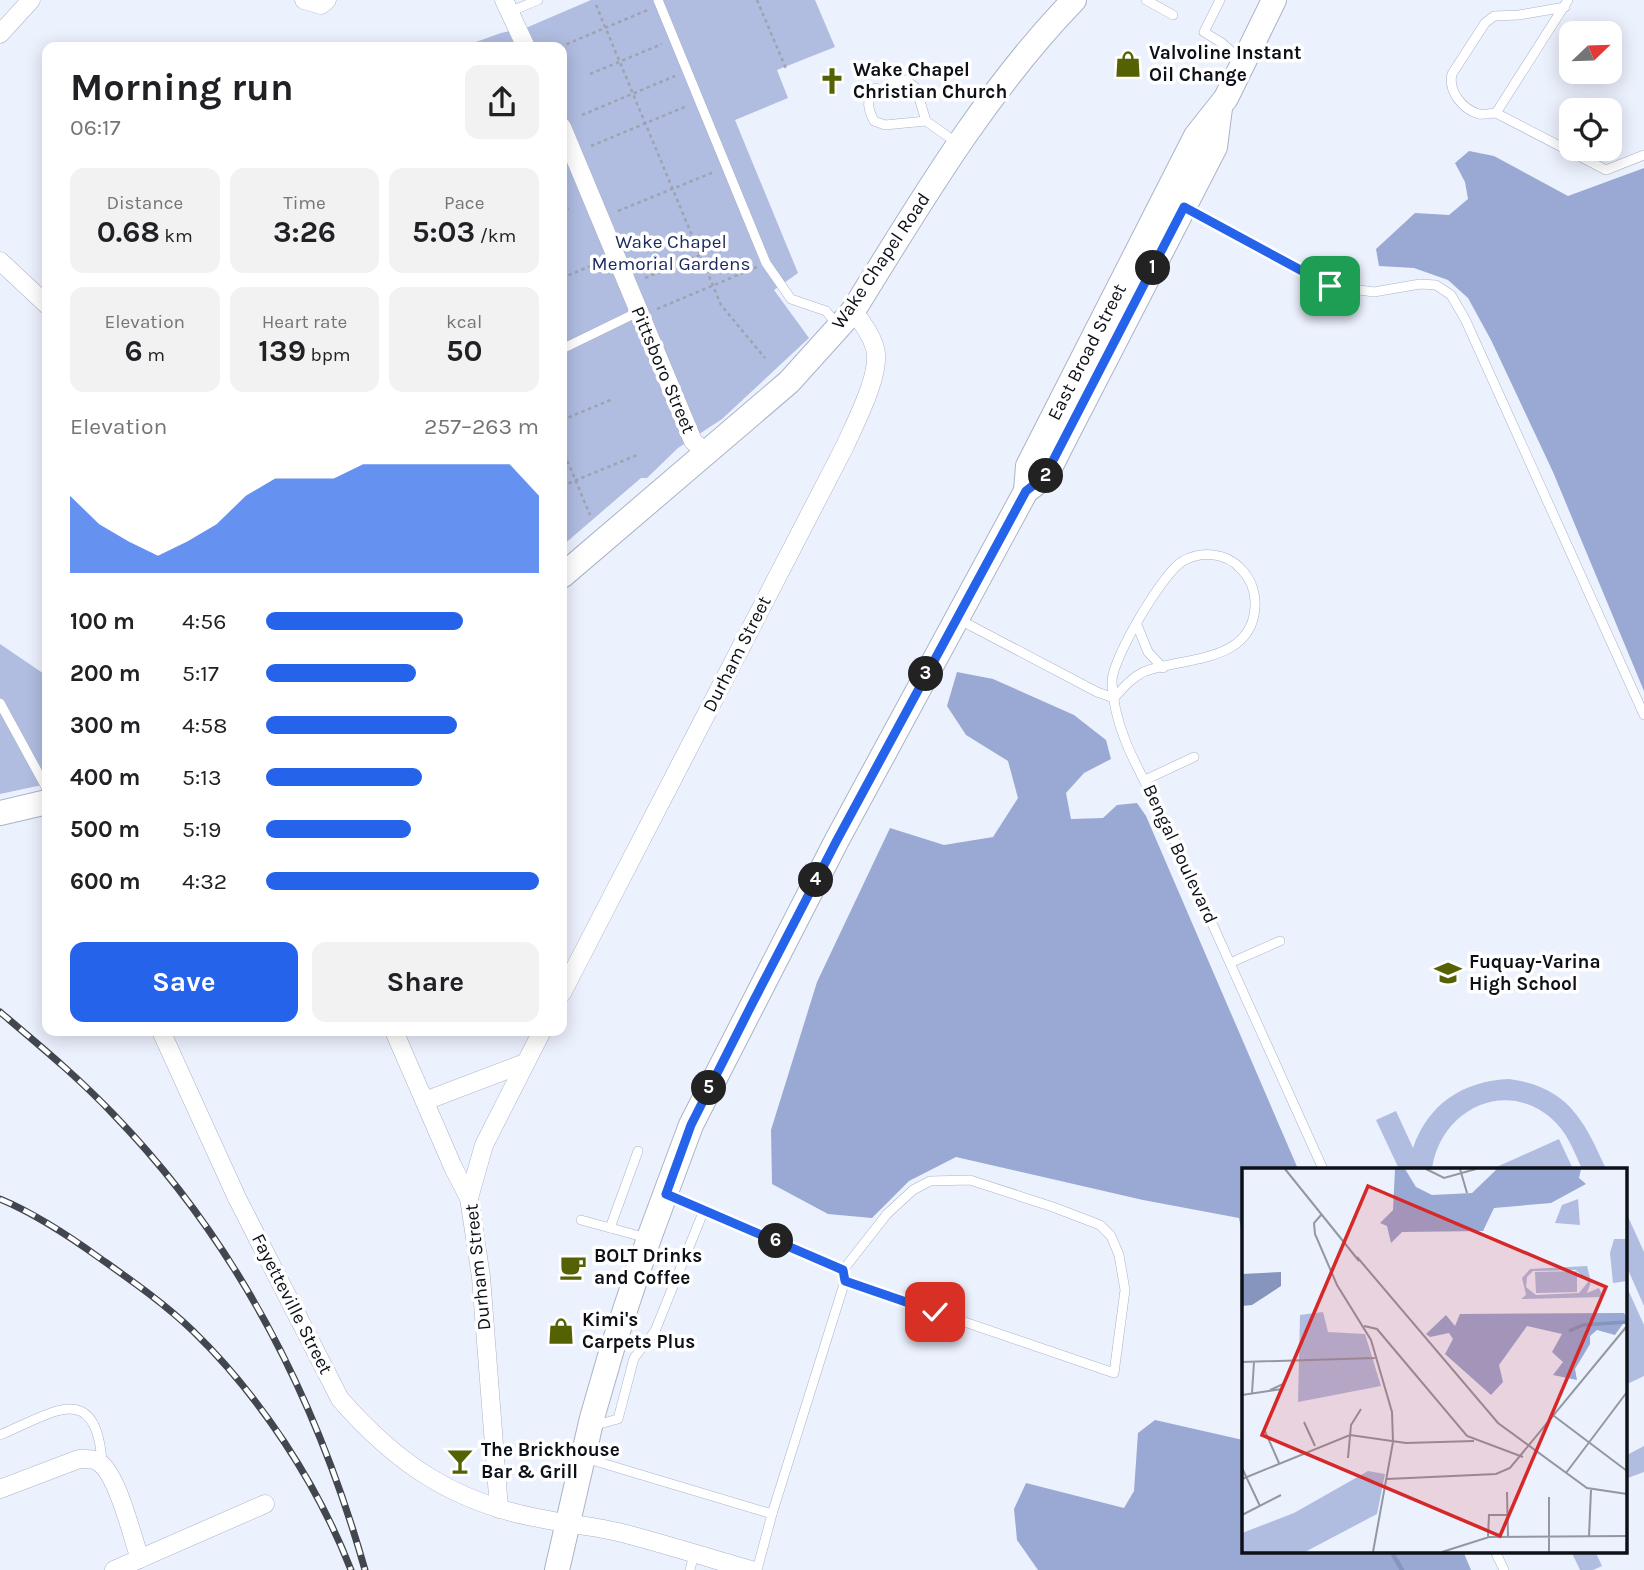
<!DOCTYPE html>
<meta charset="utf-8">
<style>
:root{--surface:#fff;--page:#f2f2f2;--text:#202124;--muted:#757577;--accent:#2563eb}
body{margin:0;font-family:Karla,sans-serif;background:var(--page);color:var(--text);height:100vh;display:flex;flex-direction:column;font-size:26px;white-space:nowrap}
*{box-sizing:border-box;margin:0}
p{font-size:23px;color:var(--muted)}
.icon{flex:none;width:38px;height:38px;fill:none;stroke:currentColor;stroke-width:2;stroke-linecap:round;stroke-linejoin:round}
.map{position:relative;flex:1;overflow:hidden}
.side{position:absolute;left:42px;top:42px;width:525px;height:994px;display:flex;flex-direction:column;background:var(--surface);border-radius:14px;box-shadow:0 4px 18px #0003}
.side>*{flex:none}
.needle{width:46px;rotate:67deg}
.controls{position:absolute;left:1559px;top:21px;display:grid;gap:14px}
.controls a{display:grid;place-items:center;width:63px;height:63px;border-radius:14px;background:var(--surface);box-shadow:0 4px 18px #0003;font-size:35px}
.pin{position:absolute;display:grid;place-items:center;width:60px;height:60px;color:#fff;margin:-30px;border-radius:14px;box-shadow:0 4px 10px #0006}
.km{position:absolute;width:35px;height:35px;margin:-18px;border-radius:50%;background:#222;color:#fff;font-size:19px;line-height:35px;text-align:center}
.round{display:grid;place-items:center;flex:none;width:74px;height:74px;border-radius:14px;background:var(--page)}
.head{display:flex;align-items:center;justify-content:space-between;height:119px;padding:0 28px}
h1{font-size:38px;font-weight:700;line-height:52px}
.metrics{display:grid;grid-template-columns:repeat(3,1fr);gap:10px;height:119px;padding:7px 28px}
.metrics div{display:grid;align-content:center;border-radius:14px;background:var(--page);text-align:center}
.metrics b{font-size:30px;font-weight:700}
.metrics small{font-size:19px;font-weight:400}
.metrics p{font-size:19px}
.chart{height:196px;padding:14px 28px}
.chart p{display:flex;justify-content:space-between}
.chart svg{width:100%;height:126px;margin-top:7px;fill:var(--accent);opacity:.7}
.button{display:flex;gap:14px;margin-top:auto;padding:14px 28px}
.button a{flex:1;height:80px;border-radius:14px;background:var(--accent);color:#fff;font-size:28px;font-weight:700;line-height:80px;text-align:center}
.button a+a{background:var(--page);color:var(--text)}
ul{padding:0 28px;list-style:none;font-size:23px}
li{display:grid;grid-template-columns:112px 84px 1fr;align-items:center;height:52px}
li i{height:18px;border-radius:9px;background:var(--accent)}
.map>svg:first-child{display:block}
.green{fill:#b0bde1}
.forest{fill:#99a9d3}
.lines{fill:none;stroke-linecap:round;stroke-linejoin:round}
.stream{stroke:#8695be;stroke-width:4.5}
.lane-casing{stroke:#abb3c7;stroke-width:10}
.street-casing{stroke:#abb3c7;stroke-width:19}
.secondary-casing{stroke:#abb3c7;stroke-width:26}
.path{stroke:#9fa3ae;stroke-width:2.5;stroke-dasharray:3.5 3.5;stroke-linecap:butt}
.lane{stroke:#fff;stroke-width:9}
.street{stroke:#fff;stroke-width:18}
.secondary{stroke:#fff;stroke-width:24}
.rail-casing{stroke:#42464e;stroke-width:7}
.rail{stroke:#fff;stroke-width:4.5;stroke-dasharray:13;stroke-linecap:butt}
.route-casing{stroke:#fff;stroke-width:14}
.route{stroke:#2563eb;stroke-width:9}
.labels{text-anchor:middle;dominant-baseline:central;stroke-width:7;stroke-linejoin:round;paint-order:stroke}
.poi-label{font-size:19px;font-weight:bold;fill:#0d1017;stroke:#fff;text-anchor:start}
.park-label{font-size:19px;fill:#1a285c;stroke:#fff}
.street-label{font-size:19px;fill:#0d1017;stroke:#fff}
.inset-river{fill:none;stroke:#8695be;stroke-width:3.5}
.inset-road{fill:none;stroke:#9397a2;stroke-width:2}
.view{fill:#d62828;fill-opacity:0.15;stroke:#d62828;stroke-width:3.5}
.inset-edge{fill:none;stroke:#0d1017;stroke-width:3.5}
</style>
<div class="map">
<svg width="1644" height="1570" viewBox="0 0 1644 1570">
<rect width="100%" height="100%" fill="#ecf1fe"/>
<g class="green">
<path d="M591,0H815L835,47L777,70L788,98L735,120L798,273L774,290L809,338L722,419L678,448L647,478H641L562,546V47H462L501,33L528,27Z"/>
<path d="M0,644L47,676V784L0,794Z"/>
<path d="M1509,1079C1568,1087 1584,1120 1606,1169H1582C1574,1151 1567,1132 1552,1119C1504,1077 1440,1111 1432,1169H1399L1376,1120L1396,1111L1413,1148C1428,1104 1463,1081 1509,1079Z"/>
<path d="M1559,1139L1573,1169H1492Z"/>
<path d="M1625,1210L1644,1252V1306L1625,1263Z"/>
<path d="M1625,1283L1644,1325V1376L1625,1385Z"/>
<path d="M1644,1446V1472L1625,1479V1456Z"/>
<path d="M1571,1551H1595L1602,1566L1593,1570H1580Z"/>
</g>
<g class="forest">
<path d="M1469,151L1494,156L1568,196L1644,168V691L1553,472L1491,340L1468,298L1448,280L1414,268L1379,266L1376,249L1415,213L1449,215L1468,199L1465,182L1455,163Z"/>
<path d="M957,672L993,679L1074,715L1106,740L1111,759L1084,773L1066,793L1071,819L1103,818L1117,805L1137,803L1146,816L1298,1169H1243V1238L1239,1218L1143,1200L956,1157L909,1181L872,1218L828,1214L772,1184L771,1130L817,982L890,828L944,845L993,837L1018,798L1008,761L966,735L947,706Z"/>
<path d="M1155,1420L1243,1440V1551H1463L1471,1570H1038L1017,1540L1014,1509L1026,1483L1124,1508L1134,1491L1138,1433Z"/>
</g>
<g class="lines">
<path class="stream" d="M1391,1551L1402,1570"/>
<defs>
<g id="lane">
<path d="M658,0L766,263L791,299L826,311L838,326"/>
<path d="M1146,0L1173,15"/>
<path d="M1220,0L1204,32L1222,43L1241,60"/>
<path d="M1568,0L1496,113L1606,170L1644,155"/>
<path d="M509,12L538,0"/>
<path d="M891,82L906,80L916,88L926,121L957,143"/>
<path d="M876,88C865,99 868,109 874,121L885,125L926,121"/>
<path d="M1496,113C1491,113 1484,115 1479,114C1462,109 1448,91 1452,74L1485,23L1494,16L1519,15L1565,7"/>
<path d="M1184,208L1330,286L1374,292L1420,284L1436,285L1451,295L1465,319L1644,715"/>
<path d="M562,349L638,312"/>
<path d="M960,620L1097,692L1114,698"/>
<path d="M1137,625L1148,652L1163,668"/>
<path d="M1114,698C1123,688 1133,676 1146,671C1184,657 1252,663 1255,607C1256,593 1251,579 1241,569C1226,552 1201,551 1183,561C1164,571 1111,660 1112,682C1114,739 1150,786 1173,837C1223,948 1273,1059 1323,1169"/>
<path d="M0,703L47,789"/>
<path d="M1145,780L1194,757"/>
<path d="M1230,963L1280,941"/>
<path d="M667,1194L843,1270L845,1281L772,1514"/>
<path d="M581,1220L647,1238"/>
<path d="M610,1228L638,1151"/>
<path d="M843,1270L887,1214L913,1190L930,1181L970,1180L1053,1207L1100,1225L1111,1236L1119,1255L1125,1290L1114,1373L845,1281"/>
<path d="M592,1426L618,1419L634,1358L655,1331L704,1210"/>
<path d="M0,1435C52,1413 96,1379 102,1462"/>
<path d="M585,1458L772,1514L757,1570"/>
<path d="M1495,1551L1504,1570"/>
<path d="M690,1570L694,1554"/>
</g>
<g id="street">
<path d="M304,0L321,5L327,0"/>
<path d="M504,0L526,47"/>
<path d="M0,34L31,0"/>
<path d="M562,127L693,441L706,453"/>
<path d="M0,261L47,305"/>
<path d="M562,993L845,446C855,423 882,373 875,348C871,334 862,322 853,311"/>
<path d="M161,1031L237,1198L340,1399C396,1463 453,1502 538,1518C566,1524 594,1526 622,1533C665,1544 708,1558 751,1570"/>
<path d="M394,1031L453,1167L469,1198"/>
<path d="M425,1101L525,1063"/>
<path d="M0,1489L79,1459C87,1459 94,1458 100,1463C118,1477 132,1536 140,1559"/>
<path d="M499,1509L481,1277L469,1198L484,1145L542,1031"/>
<path d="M114,1570L265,1504"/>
</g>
<g id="secondary">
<path d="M1026,491L1028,466L1196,136L1226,98L1274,0"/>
<path d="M562,576L789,382L853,311C920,203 985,92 1074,0"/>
<path d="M0,813L47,802"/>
<path d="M557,1570L592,1418L612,1349L649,1238L691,1125L837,840L1026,491L1046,476L1061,446L1215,147L1220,108"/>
</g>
</defs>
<use href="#lane" class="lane-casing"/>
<use href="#street" class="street-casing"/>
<use href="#secondary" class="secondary-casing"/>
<g class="path">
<path d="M757,0L787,71"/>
<path d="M596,5L721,305L765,358"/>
<path d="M560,47L650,9"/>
<path d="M590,74L662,44"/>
<path d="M582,115L675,76"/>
<path d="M591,146L687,106"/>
<path d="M618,211L714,172"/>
<path d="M562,212L569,209"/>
<path d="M562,278L593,265"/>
<path d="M645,278L700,255"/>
<path d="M657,309L757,267"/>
<path d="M562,420L613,399"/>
<path d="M562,448L590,515"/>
<path d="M562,486L637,455"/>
</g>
<use href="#lane" class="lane"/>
<use href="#street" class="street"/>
<use href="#secondary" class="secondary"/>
<defs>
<g id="rail">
<path d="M0,1012C39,1045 79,1078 114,1115C238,1243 317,1400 365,1570"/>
<path d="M0,1199C36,1214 69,1236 101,1259C132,1281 165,1304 193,1331C260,1396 317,1483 351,1570"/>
</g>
</defs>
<use href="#rail" class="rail-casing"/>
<use href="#rail" class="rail"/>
</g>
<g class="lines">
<defs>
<path id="route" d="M935,1312L845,1281L843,1270L666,1194L691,1125L752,1004L837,840L1026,491L1045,476L1184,207L1330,286"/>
</defs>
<use href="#route" class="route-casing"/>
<use href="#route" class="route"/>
</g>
<defs>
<symbol id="shop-bare" viewBox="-9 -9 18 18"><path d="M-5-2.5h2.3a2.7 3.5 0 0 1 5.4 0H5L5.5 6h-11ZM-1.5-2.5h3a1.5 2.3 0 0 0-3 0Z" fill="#556203" stroke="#fff" stroke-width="2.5" paint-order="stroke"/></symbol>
<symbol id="church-bare" viewBox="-9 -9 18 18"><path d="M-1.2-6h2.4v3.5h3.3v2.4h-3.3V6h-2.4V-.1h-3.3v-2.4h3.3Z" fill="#556203" stroke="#fff" stroke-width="2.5" paint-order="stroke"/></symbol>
<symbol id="school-bare" viewBox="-9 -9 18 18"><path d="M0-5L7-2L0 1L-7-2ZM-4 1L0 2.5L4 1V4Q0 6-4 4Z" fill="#556203" stroke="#fff" stroke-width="2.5" paint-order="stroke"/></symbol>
<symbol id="cafe-bare" viewBox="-9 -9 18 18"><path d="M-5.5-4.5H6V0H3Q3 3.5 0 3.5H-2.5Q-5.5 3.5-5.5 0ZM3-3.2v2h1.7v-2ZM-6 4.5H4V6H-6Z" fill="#556203" stroke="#fff" stroke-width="2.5" paint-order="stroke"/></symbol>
<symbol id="bar-bare" viewBox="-9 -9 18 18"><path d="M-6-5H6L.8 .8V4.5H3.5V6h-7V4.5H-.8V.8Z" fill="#556203" stroke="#fff" stroke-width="2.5" paint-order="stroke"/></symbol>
</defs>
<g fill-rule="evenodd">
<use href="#shop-bare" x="1109" y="45" width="38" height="38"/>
<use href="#church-bare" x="813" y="62" width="38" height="38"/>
<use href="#school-bare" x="1429" y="954" width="38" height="38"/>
<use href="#cafe-bare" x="554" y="1248" width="38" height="38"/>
<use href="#shop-bare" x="542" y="1312" width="38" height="38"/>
<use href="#bar-bare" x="441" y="1442" width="38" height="38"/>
</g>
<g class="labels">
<g class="poi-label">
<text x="1149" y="53">Valvoline Instant<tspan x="1149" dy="22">Oil Change</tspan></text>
<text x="853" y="70">Wake Chapel<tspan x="853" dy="22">Christian Church</tspan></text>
<text x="1469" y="962">Fuquay-Varina<tspan x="1469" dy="22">High School</tspan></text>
<text x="594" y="1256">BOLT Drinks<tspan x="594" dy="22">and Coffee</tspan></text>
<text x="582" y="1320">Kimi's<tspan x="582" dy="22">Carpets Plus</tspan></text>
<text x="481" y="1450">The Brickhouse<tspan x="481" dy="22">Bar &amp; Grill</tspan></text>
</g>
<g class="park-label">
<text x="671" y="242">Wake Chapel<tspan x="671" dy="22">Memorial Gardens</tspan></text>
</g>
<g class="street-label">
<text transform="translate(881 261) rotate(-56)">Wake Chapel Road</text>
<text transform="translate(1087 352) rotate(-63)">East Broad Street</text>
<text transform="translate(663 370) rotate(67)">Pittsboro Street</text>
<text transform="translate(737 654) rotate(-63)">Durham Street</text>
<text transform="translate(1180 854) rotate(65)">Bengal Boulevard</text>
<text transform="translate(478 1267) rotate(-96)">Durham Street</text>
<text transform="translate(292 1304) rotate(63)">Fayetteville Street</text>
</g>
</g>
<g transform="translate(1242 1168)">
<rect width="385" height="385" fill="#ecf1fe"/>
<path d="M336,31L338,57L313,55L320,37ZM372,71H385V113L371,115L368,85ZM345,98L349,114L345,125L357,120L361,129L279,131L284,127L280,110L288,101ZM334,102L346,114L337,125L294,127L284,119L285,109L291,103ZM335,103V124L294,125L293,104ZM81,144L86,164L123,166L139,218L56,234L58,147ZM126,303L143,306L135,346L63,384H0V365L52,345Z" fill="#b0bde1" fill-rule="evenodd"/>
<path d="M148,1H163L174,19L190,27L230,25L255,1H339L337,10L344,16L309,35L252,40L241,63L160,64L149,75L145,58L138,55L151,42L153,1ZM218,146L382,145L385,150L373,167L355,162L348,168V176L333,201L335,212L311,207L321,194L310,184L320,166L285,158L257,197L261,214L249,227L203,186L211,171L207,165L188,169L184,166L204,147L213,158Z" fill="#99a9d3"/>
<path d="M39,104V118L10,137L0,138V106Z" fill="#8695be"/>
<path class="inset-river" d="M327,163L341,157L385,154"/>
<path class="inset-road" d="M43,1L117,93M184,1L202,10L234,1M218,1L225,25M79,47L72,55L73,66L95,117L129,172L150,244L151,274L131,384M115,89L256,255L345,320L385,326M122,158L135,161L225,268L281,289M0,194L133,190M10,225L12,194M0,227L40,221L41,216L28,222M312,248L385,303M62,254L73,278M22,261L37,295M106,290L109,257L119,241M0,300L18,338M324,305L385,224M0,311L108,267L164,275L232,273M145,311L254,306L268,300L385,158M265,324L266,368M0,347L39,327M347,368L349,322M246,369L247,347H266M200,384L247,369L385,368M307,384V329"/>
<path class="view" d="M126,18L364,119L258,368L20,267Z"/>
<rect width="385" height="385" class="inset-edge"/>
</g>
</svg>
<div class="controls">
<a><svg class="needle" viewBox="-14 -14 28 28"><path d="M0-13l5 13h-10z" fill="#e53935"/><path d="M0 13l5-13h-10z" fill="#757577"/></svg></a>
<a><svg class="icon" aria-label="locate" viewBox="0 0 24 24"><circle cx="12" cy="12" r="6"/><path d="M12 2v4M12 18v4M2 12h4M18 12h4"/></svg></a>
</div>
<div class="pin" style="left:1330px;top:286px;background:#1e9e55"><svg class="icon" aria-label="arrive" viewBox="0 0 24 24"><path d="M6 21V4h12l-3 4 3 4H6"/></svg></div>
<div class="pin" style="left:935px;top:1312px;background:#d93025"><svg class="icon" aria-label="check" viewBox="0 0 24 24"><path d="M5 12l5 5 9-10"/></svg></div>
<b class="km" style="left:1153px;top:268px">1</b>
<b class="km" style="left:1046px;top:476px">2</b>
<b class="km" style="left:926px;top:674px">3</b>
<b class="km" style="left:816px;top:880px">4</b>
<b class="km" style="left:709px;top:1088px">5</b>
<b class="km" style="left:776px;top:1241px">6</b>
<section class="side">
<div class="head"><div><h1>Morning run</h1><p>06:17</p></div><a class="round"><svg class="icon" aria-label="share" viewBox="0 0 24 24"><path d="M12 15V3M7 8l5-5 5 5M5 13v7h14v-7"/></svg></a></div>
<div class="metrics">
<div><p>Distance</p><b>0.68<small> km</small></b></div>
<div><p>Time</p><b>3:26</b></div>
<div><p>Pace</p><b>5:03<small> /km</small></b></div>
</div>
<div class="metrics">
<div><p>Elevation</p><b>6<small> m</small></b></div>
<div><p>Heart rate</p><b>139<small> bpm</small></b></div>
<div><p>kcal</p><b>50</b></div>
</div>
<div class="chart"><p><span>Elevation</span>257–263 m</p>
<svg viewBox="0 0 160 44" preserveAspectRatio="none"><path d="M0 44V17L10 27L20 33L30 38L40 33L50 27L60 17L70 11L80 11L90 11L100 6L110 6L120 6L130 6L140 6L150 6L160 17V44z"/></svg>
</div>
<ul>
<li><b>100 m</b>4:56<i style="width:72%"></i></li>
<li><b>200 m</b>5:17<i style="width:55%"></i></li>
<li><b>300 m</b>4:58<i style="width:70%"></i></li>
<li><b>400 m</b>5:13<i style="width:57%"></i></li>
<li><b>500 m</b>5:19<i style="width:53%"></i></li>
<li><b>600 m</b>4:32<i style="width:100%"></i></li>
</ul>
<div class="button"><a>Save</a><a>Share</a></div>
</section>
</div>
